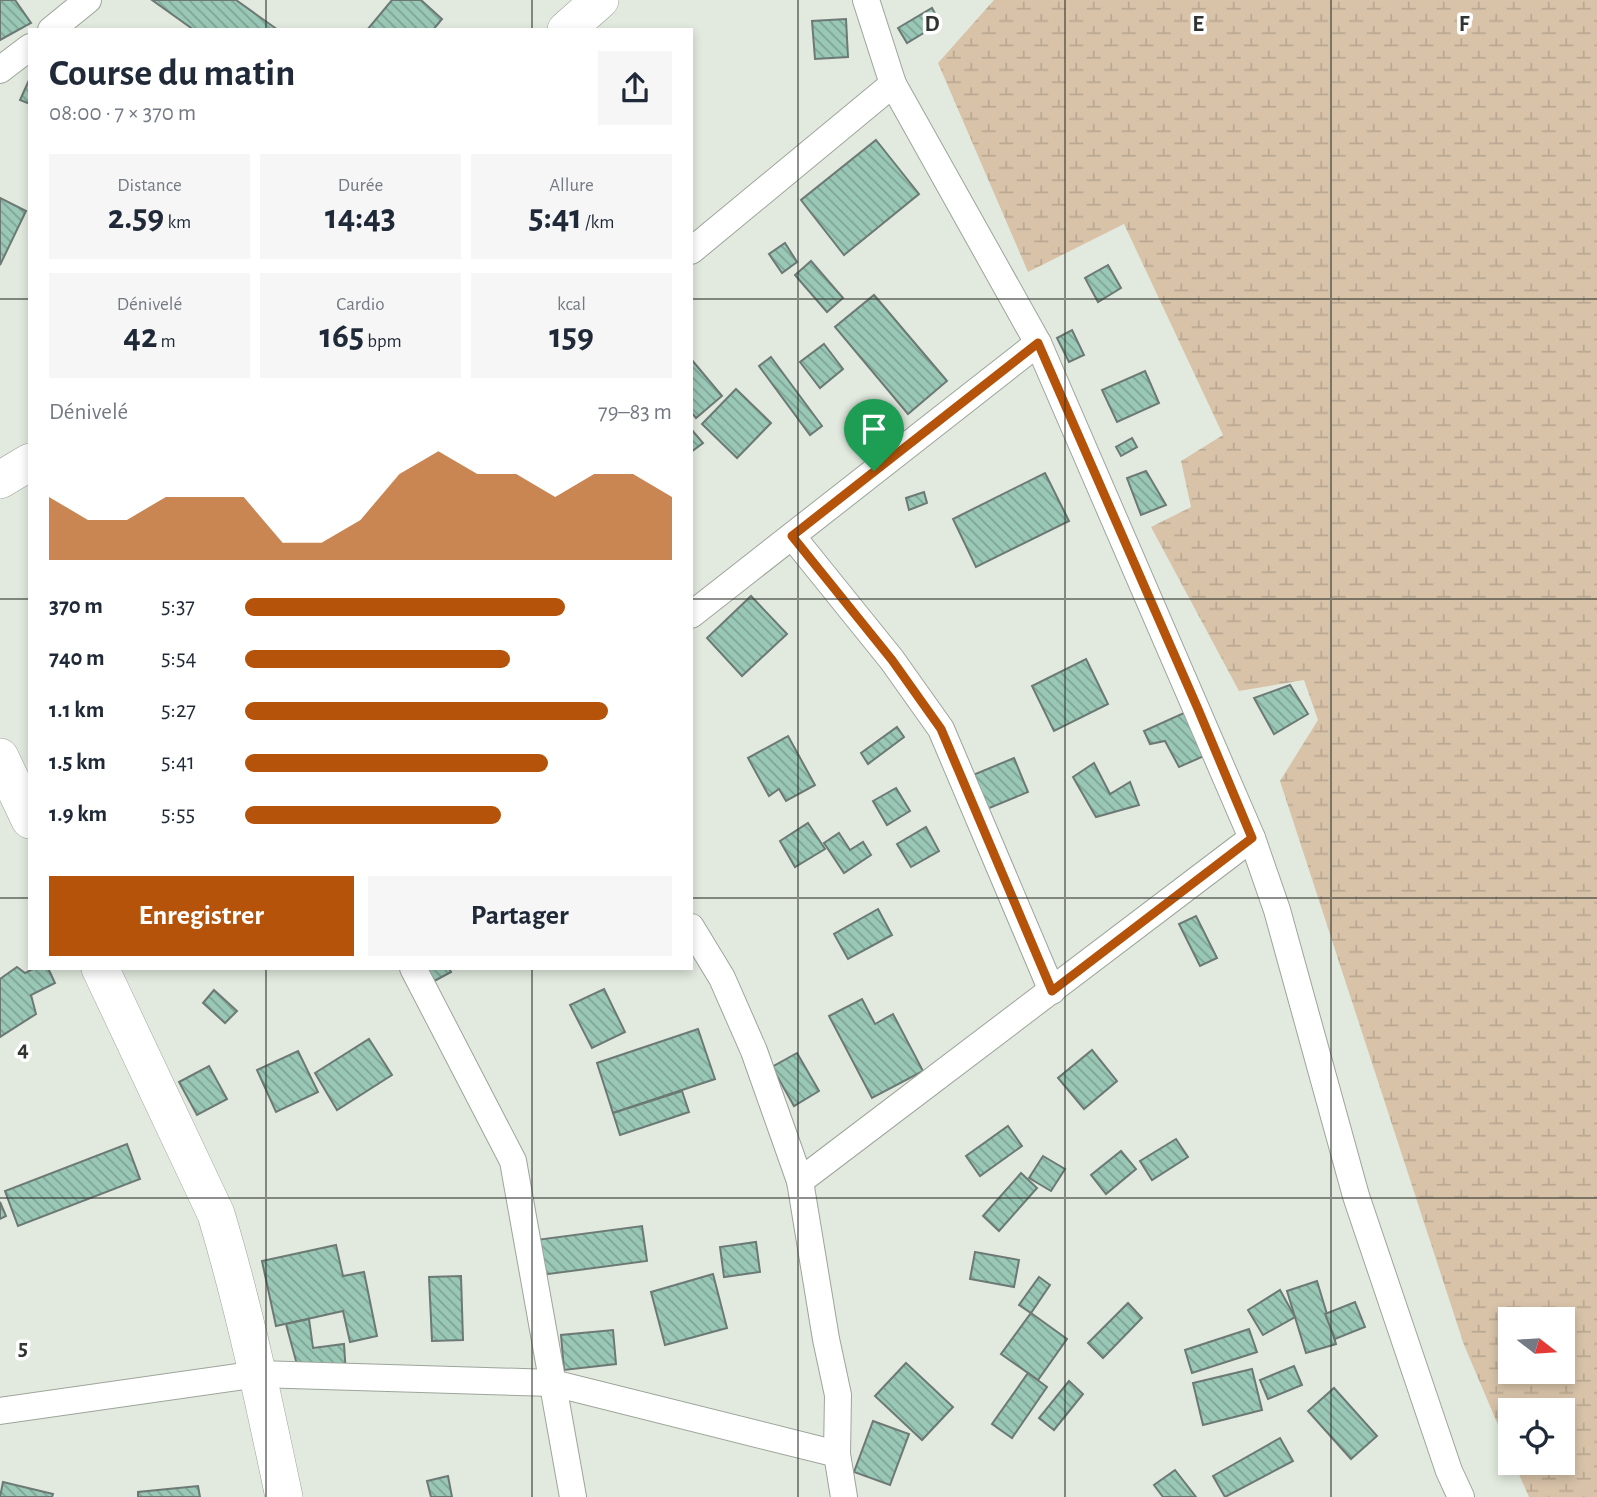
<!DOCTYPE html>
<html lang="fr">
<meta charset="utf-8">
<style>
:root{--surface:#fff;--page:#f6f6f7;--text:#1f2937;--muted:#747a83;--accent:#b45309}
body{margin:0;font-family:"Alegreya Sans",sans-serif;background:var(--page);color:var(--text);height:100vh;display:flex;flex-direction:column;font-size:26px;white-space:nowrap}
*{box-sizing:border-box;margin:0}
p{font-size:23px;color:var(--muted)}
.icon{flex:none;width:38px;height:38px;fill:none;stroke:currentColor;stroke-width:2;stroke-linecap:round;stroke-linejoin:round}
.map{position:relative;flex:1;overflow:hidden}
.sheet{position:absolute;left:28px;top:28px;width:665px;height:942px;display:flex;flex-direction:column;background:var(--surface);border-radius:0px;box-shadow:0 4px 10px #0003}
.sheet>*{flex:none}
.needle{width:46px;rotate:107deg}
.fabs{position:absolute;left:1498px;top:1307px;display:grid;gap:14px}
.fabs a{display:grid;place-items:center;width:77px;height:77px;border-radius:0px;background:var(--surface);box-shadow:0 4px 10px #0003;font-size:35px}
.pin{position:absolute;display:grid;place-items:center;width:60px;height:60px;color:#fff;margin:-72px -30px;border-radius:50% 50% 50% 0;rotate:-45deg;box-shadow:0 0 7px #0007}
.pin .icon{rotate:45deg}
.round{display:grid;place-items:center;flex:none;width:74px;height:74px;border-radius:0px;background:var(--page)}
.headline{display:flex;align-items:center;justify-content:space-between;height:119px;padding:0 21px}
h1{font-size:38px;font-weight:700;line-height:52px}
.stats{display:grid;grid-template-columns:repeat(3,1fr);gap:10px;height:119px;padding:7px 21px}
.stats div{display:grid;align-content:center;border-radius:0px;background:var(--page);text-align:center}
.stats b{font-size:35px;font-weight:700}
.stats small{font-size:19px;font-weight:400}
.stats p{font-size:19px}
.chart{height:196px;padding:14px 21px}
.chart p{display:flex;justify-content:space-between}
.chart svg{width:100%;height:126px;margin-top:7px;fill:var(--accent);opacity:.7}
.button{display:flex;gap:14px;margin-top:auto;padding:14px 21px}
.button a{flex:1;height:80px;border-radius:0px;background:var(--accent);color:#fff;font-size:28px;font-weight:700;line-height:80px;text-align:center}
.button a+a{background:var(--page);color:var(--text)}
ul{padding:0 21px;list-style:none;font-size:23px}
li{display:grid;grid-template-columns:112px 84px 1fr;align-items:center;height:52px}
li i{height:18px;border-radius:9px;background:var(--accent)}
.map>svg:first-child{display:block}
.wetland{fill:url(#wetland-marsh);fill-rule:evenodd}
.building{fill:url(#building-back-hatch);stroke:#6c7974;stroke-width:2}
.lines{fill:none;stroke-linecap:round;stroke-linejoin:round}
.street-casing{stroke:#9da59b;stroke-width:28}
.secondary-casing{stroke:#9da59b;stroke-width:38}
.street{stroke:#fff;stroke-width:26}
.secondary{stroke:#fff;stroke-width:37}
.route-casing{stroke:#fff;stroke-width:14}
.route{stroke:#b45309;stroke-width:9}
.grid{fill:none;stroke:#313430;stroke-width:2;stroke-opacity:0.55}
.grid-label{font-size:23px;text-anchor:middle;font-weight:bold;fill:#313430;stroke:#fff;stroke-width:7;stroke-linejoin:round;paint-order:stroke}
</style>
<div class="map">
<svg width="1597" height="1497" viewBox="0 0 1597 1497">
<defs>
<pattern id="wetland-marsh" width="20" height="14" patternUnits="userSpaceOnUse" patternTransform="scale(1.75)"><rect width="20" height="14" fill="#d8c3a9"/><path d="M1 5h8M5 5V1M11 12h8M15 12V8" fill="none" stroke="#baa892"/></pattern>
<pattern id="building-back-hatch" width="6" height="6" patternUnits="userSpaceOnUse" patternTransform="scale(1.75)"><rect width="6" height="6" fill="#9ac8b7"/><path d="M-1 5l2 2M0 0l6 6M5-1l2 2" fill="none" stroke="#7ea395"/></pattern>
</defs>
<rect width="100%" height="100%" fill="#e2eadf"/>
<path class="wetland" d="M994,0H1597V1497H1529L1514,1463H1563V1410H1510V1453L1464,1345L1280,781L1318,720L1304,680L1239,691L1151,527L1191,507L1181,461L1223,435L1124,224L1028,272L938,63ZM1510,1320H1563V1372H1510Z"/>
<g class="building">
<path d="M0,0H15L31,23L0,40Z"/>
<path d="M152,0H236L278,30H194Z"/>
<path d="M392,0H421L442,19L433,30H367Z"/>
<path d="M932,8L940,23L907,43L898,28Z"/>
<path d="M846,19L848,57L815,59L812,21Z"/>
<path d="M30,78V104L20,100Z"/>
<path d="M876,140L919,194L844,255L801,200Z"/>
<path d="M0,198L26,211L0,265Z"/>
<path d="M785,243L797,262L782,273L769,254Z"/>
<path d="M811,261L843,298L827,312L795,275Z"/>
<path d="M1108,265L1121,288L1098,302L1085,278Z"/>
<path d="M874,295L947,381L908,414L835,327Z"/>
<path d="M1072,330L1084,355L1069,362L1057,338Z"/>
<path d="M824,344L843,369L820,388L800,362Z"/>
<path d="M771,357L822,426L810,435L759,366Z"/>
<path d="M691,359L722,396L696,418L691,412Z"/>
<path d="M1145,371L1159,403L1117,422L1102,390Z"/>
<path d="M736,389L771,423L737,458L702,424Z"/>
<path d="M691,429L703,443L691,452Z"/>
<path d="M1132,438L1137,447L1121,456L1116,447Z"/>
<path d="M1146,471L1166,505L1141,515L1127,478Z"/>
<path d="M1045,473L1069,521L976,567L953,519Z"/>
<path d="M924,492L927,503L909,510L906,498Z"/>
<path d="M751,596L787,634L742,676L707,638Z"/>
<path d="M1086,659L1108,704L1054,731L1032,686Z"/>
<path d="M1290,685L1308,714L1274,734L1254,698Z"/>
<path d="M1186,712L1204,756L1179,767L1165,741L1150,744L1144,731Z"/>
<path d="M897,727L904,737L868,764L861,753Z"/>
<path d="M788,736L815,785L786,801L779,789L769,796L748,758Z"/>
<path d="M1014,758L1028,792L987,809L973,775Z"/>
<path d="M1094,763L1110,794L1130,782L1139,805L1096,817L1073,777Z"/>
<path d="M896,788L910,811L887,825L873,801Z"/>
<path d="M808,823L825,849L795,867L780,841Z"/>
<path d="M926,827L939,851L911,867L897,844Z"/>
<path d="M839,833L850,850L863,842L871,855L844,873L824,843Z"/>
<path d="M878,909L892,935L848,959L834,934Z"/>
<path d="M1196,916L1217,958L1200,966L1179,924Z"/>
<path d="M17,967L25,973L35,968H48L55,983L31,995L36,1014L0,1037V979Z"/>
<path d="M425,968H449L451,972L425,986Z"/>
<path d="M604,989L625,1032L592,1048L570,1005Z"/>
<path d="M214,990L237,1011L225,1023L203,1003Z"/>
<path d="M862,999L875,1024L893,1014L923,1071L872,1098L829,1016Z"/>
<path d="M698,1029L715,1079L613,1113L597,1063Z"/>
<path d="M369,1039L392,1075L337,1110L315,1073Z"/>
<path d="M1092,1050L1117,1081L1084,1109L1058,1078Z"/>
<path d="M298,1051L318,1092L276,1112L257,1070Z"/>
<path d="M797,1053L819,1091L794,1106L772,1067Z"/>
<path d="M209,1066L227,1099L197,1115L179,1082Z"/>
<path d="M682,1091L689,1112L620,1135L613,1113Z"/>
<path d="M1008,1126L1022,1146L980,1176L966,1156Z"/>
<path d="M1176,1139L1188,1157L1152,1180L1140,1161Z"/>
<path d="M127,1144L140,1179L18,1226L5,1191Z"/>
<path d="M1121,1151L1136,1169L1106,1194L1091,1175Z"/>
<path d="M1043,1156L1065,1169L1051,1191L1029,1178Z"/>
<path d="M1021,1173L1037,1188L999,1231L983,1216Z"/>
<path d="M0,1202L6,1216L0,1219Z"/>
<path d="M642,1226L647,1261L541,1275L536,1240Z"/>
<path d="M756,1242L760,1272L724,1277L720,1247Z"/>
<path d="M336,1245L343,1276L364,1272L377,1336L350,1342L343,1311L276,1326L262,1261Z"/>
<path d="M975,1252L1019,1260L1014,1287L970,1279Z"/>
<path d="M713,1274L727,1328L665,1345L651,1292Z"/>
<path d="M461,1276L463,1340L432,1341L429,1277Z"/>
<path d="M1039,1277L1050,1285L1031,1313L1019,1305Z"/>
<path d="M1317,1281L1336,1344L1306,1353L1287,1291Z"/>
<path d="M1280,1290L1295,1317L1263,1335L1248,1310Z"/>
<path d="M1355,1302L1365,1327L1335,1339L1325,1314Z"/>
<path d="M1128,1303L1142,1318L1103,1358L1088,1343Z"/>
<path d="M1031,1313L1067,1339L1038,1380L1001,1354Z"/>
<path d="M309,1319L313,1348L344,1344L346,1375H313L296,1361L286,1324Z"/>
<path d="M1249,1329L1257,1352L1192,1373L1185,1350Z"/>
<path d="M613,1330L616,1364L564,1370L561,1335Z"/>
<path d="M906,1363L953,1407L922,1440L875,1396Z"/>
<path d="M1294,1366L1302,1385L1268,1399L1260,1380Z"/>
<path d="M1252,1369L1262,1410L1203,1425L1193,1383Z"/>
<path d="M1028,1373L1047,1387L1012,1438L992,1424Z"/>
<path d="M1069,1381L1083,1394L1054,1430L1039,1418Z"/>
<path d="M1334,1388L1377,1436L1351,1459L1308,1411Z"/>
<path d="M873,1421L909,1434L890,1485L854,1472Z"/>
<path d="M1280,1438L1293,1461L1225,1497L1213,1476Z"/>
<path d="M1175,1470L1196,1497H1163L1154,1485Z"/>
<path d="M448,1476L452,1497H431L427,1481Z"/>
<path d="M3,1482L53,1494L52,1497H0Z"/>
<path d="M198,1486L200,1497H138V1492Z"/>
</g>
<g class="lines">
<defs>
<g id="street">
<path d="M866,0L893,84L1038,343L1252,838L1277,910L1356,1196L1449,1471L1461,1497"/>
<path d="M51,30L88,0"/>
<path d="M0,70L30,47"/>
<path d="M691,251L893,84"/>
<path d="M792,536L892,660L941,729L1052,991"/>
<path d="M691,615L1038,343"/>
<path d="M691,927L722,978L754,1051L800,1181L826,1339L838,1395L837,1454L844,1497"/>
<path d="M413,968L513,1161L573,1497"/>
<path d="M800,1181L1252,838"/>
<path d="M0,1411L258,1374L553,1383L837,1454"/>
</g>
<g id="secondary">
<path d="M566,30L600,0"/>
<path d="M0,480L30,462"/>
<path d="M0,757L30,820"/>
<path d="M100,968L216,1214C244,1307 264,1402 284,1497"/>
</g>
</defs>
<use href="#street" class="street-casing"/>
<use href="#secondary" class="secondary-casing"/>
<use href="#street" class="street"/>
<use href="#secondary" class="secondary"/>
</g>
<g class="lines">
<defs>
<path id="route" d="M1038,343L1198,709L1252,838L1052,991L941,729L892,660L792,536Z"/>
</defs>
<use href="#route" class="route-casing"/>
<use href="#route" class="route"/>
</g>
<path class="grid" d="M266,0V30M532,0V30M798,0V1497M1065,0V1497M1331,0V1497M0,299H30M691,299H1597M0,599H30M691,599H1597M0,898H30M691,898H1597M266,968V1497M532,968V1497M0,1198H1597"/>
<g class="grid-label">
<text x="932" y="31">D</text>
<text x="1198" y="31">E</text>
<text x="1464" y="31">F</text>
<text x="23" y="1056">4</text>
<text x="23" y="1355">5</text>
</g>
</svg>
<div class="fabs">
<a><svg class="needle" viewBox="-14 -14 28 28"><path d="M0-13l5 13h-10z" fill="#e53935"/><path d="M0 13l5-13h-10z" fill="#747a83"/></svg></a>
<a><svg class="icon" aria-label="locate" viewBox="0 0 24 24"><circle cx="12" cy="12" r="6"/><path d="M12 2v4M12 18v4M2 12h4M18 12h4"/></svg></a>
</div>
<div class="pin" style="left:874px;top:471px;background:#1e9e55"><svg class="icon" aria-label="arrive" viewBox="0 0 24 24"><path d="M6 21V4h12l-3 4 3 4H6"/></svg></div>
<section class="sheet">
<div class="headline"><div><h1>Course du matin</h1><p>08:00 · 7 × 370 m</p></div><a class="round"><svg class="icon" aria-label="share" viewBox="0 0 24 24"><path d="M12 15V3M7 8l5-5 5 5M5 13v7h14v-7"/></svg></a></div>
<div class="stats">
<div><p>Distance</p><b>2.59<small> km</small></b></div>
<div><p>Durée</p><b>14:43</b></div>
<div><p>Allure</p><b>5:41<small> /km</small></b></div>
</div>
<div class="stats">
<div><p>Dénivelé</p><b>42<small> m</small></b></div>
<div><p>Cardio</p><b>165<small> bpm</small></b></div>
<div><p>kcal</p><b>159</b></div>
</div>
<div class="chart"><p><span>Dénivelé</span>79–83 m</p>
<svg viewBox="0 0 160 44" preserveAspectRatio="none"><path d="M0 44V22L10 30L20 30L30 22L40 22L50 22L60 38L70 38L80 30L90 14L100 6L110 14L120 14L130 22L140 14L150 14L160 22V44z"/></svg>
</div>
<ul>
<li><b>370 m</b>5:37<i style="width:75%"></i></li>
<li><b>740 m</b>5:54<i style="width:62%"></i></li>
<li><b>1.1 km</b>5:27<i style="width:85%"></i></li>
<li><b>1.5 km</b>5:41<i style="width:71%"></i></li>
<li><b>1.9 km</b>5:55<i style="width:60%"></i></li>
</ul>
<div class="button"><a>Enregistrer</a><a>Partager</a></div>
</section>
</div>
